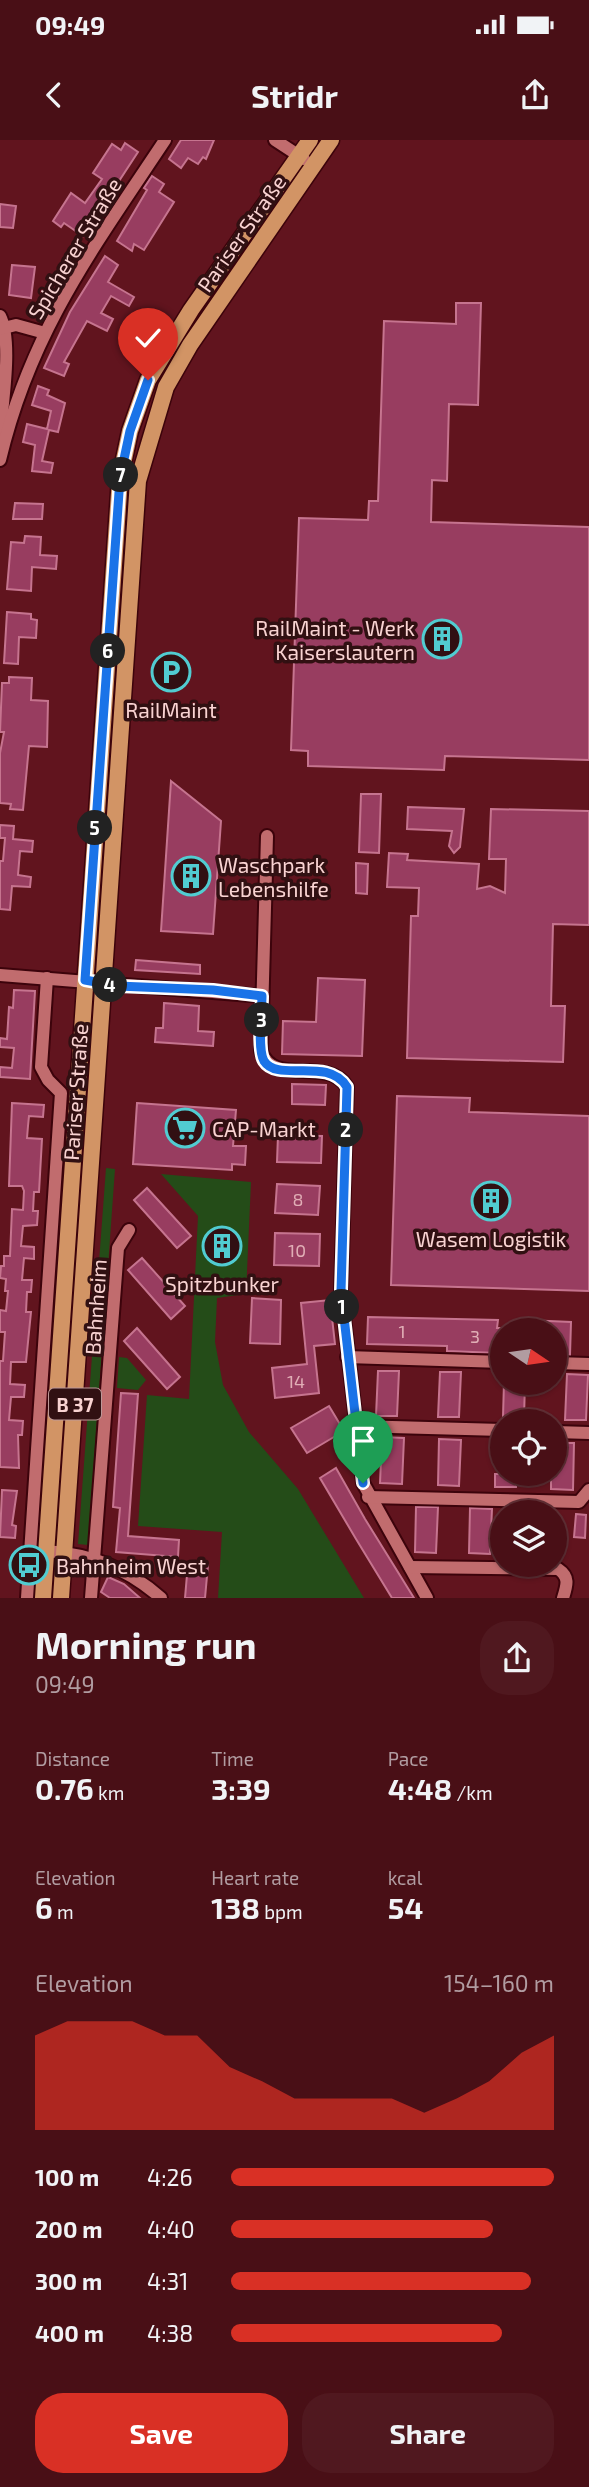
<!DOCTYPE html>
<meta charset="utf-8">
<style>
:root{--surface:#490f16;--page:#50181f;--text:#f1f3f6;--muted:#b19ca1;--line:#612f35;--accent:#d93025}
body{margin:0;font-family:"Exo 2",sans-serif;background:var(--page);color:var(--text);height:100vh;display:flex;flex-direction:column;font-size:26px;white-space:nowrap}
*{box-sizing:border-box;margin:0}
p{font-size:23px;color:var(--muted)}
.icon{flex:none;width:38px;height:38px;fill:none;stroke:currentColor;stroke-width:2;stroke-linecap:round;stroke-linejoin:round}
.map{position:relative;height:1458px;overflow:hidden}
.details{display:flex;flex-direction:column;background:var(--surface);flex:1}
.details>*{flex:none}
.needle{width:46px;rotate:103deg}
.fabs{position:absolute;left:490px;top:1178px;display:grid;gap:14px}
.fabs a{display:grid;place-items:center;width:77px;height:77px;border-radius:50%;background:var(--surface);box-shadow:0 2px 5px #0004,0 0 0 2px var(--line);font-size:35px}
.pin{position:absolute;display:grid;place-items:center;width:60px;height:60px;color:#fff;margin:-72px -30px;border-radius:50% 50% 50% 0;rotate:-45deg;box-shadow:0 0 7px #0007}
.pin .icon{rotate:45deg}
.km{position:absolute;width:35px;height:35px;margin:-18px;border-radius:50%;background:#222;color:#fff;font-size:19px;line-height:35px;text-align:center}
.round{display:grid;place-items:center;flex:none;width:74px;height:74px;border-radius:28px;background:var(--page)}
.overview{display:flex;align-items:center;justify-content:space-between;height:119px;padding:0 35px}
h1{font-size:38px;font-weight:700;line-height:52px}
.metrics{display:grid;grid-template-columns:repeat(3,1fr);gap:10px;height:119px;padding:7px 35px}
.metrics div{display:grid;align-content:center}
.metrics b{font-size:30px;font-weight:700}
.metrics small{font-size:19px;font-weight:400}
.metrics p{font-size:19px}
.chart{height:196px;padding:14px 35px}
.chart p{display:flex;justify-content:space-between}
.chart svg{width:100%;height:126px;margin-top:7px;fill:var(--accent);opacity:.7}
.primary-button{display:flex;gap:14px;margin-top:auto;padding:14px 35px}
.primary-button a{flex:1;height:80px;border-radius:28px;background:var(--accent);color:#fff;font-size:28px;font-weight:700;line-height:80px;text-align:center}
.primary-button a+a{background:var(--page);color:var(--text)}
ul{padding:0 35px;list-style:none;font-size:23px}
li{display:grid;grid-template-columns:112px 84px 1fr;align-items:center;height:52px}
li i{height:18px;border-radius:9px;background:var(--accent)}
.status{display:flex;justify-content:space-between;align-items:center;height:49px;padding:0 35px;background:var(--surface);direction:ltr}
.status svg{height:19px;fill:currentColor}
header{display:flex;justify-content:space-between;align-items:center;height:91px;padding:0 35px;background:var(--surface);font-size:32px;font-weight:700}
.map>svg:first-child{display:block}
.green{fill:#244c18}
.building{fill:#983d60;stroke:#c6748f;stroke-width:2}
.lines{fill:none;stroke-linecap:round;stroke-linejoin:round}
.minor-casing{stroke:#3c030b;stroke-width:16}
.major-casing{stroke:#3c030b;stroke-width:19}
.minor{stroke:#c16c6e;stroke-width:12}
.major{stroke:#d29465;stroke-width:16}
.route-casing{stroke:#fff;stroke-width:14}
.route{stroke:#1a73e8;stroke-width:9}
.labels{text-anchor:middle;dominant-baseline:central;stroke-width:7;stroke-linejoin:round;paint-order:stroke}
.number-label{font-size:18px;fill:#e1aeb6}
.shield{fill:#311012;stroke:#bd9898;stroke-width:2}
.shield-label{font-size:19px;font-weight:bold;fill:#f9d3d2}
.street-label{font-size:21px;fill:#f9d3d2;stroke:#311012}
.poi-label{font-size:21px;fill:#f9d3d2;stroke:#311012}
</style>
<div class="status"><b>09:49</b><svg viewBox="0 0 49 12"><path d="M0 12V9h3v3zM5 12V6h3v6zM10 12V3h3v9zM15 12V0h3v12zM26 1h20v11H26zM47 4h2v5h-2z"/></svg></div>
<header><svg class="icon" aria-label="back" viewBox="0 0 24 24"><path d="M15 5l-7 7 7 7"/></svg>Stridr<svg class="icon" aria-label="share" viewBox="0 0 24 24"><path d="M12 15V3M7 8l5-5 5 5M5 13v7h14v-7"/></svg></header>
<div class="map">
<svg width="589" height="1458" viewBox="0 0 589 1458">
<rect width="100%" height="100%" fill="#61141e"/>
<g class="green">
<path d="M106,1028L115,1029L88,1405L78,1404Z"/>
<path d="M161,1034L251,1042L246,1154L217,1158L215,1202L223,1245L249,1292L298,1349L364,1458H218L222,1392L138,1386L147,1255L189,1259L198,1076Z"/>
<path d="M119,1217L127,1218L146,1240L138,1250L117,1248Z"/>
</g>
<g class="building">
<path d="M181,0H214L206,19L203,17L198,24L188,18L181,28L169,19Z"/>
<path d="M125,3L138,12L83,96L64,83L61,87L53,81L71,53L85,63L102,39L93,33L112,4L121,10Z"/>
<path d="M152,36L164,44L159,52L174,62L144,110L134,104L132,111L117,101L147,50L144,48Z"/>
<path d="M0,64L16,66L13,88L0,87Z"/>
<path d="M105,116L118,125L108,142L134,157L129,166L111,156L101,173L113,179L107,191L87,181L64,222L69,224L64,236L44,228L70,172Z"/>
<path d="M12,125L35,127L31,158L9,155Z"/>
<path d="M456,163H481L478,265L449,264L447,341L432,340L431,382L589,387V620L445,616L444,630L308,626V611L291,610L299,378L368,380L369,361H378L384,181L456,184Z"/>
<path d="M38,246L49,250L47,255L65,263L58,292L49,290L42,321L53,323L51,333L32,331L35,305L23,302L27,284L47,289L51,271L32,265Z"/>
<path d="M15,363L43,364L42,379H13Z"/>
<path d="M25,396L41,397L40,415L57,416L56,429L32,427L31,451L7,449L11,402L24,403Z"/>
<path d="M7,472L31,474V479L37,480L36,498L19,497L18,524L4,523Z"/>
<path d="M9,537L32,538L31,560L48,561L47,607L29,606L23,670L10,669L11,664L0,663V613L4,592H0L2,543H9Z"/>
<path d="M171,641L221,681L213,794L161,791Z"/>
<path d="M361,654H381L379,713L359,712Z"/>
<path d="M408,667L464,669L460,707L454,713L449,706L452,691L407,689Z"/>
<path d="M491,669L589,671V785L553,784L551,866H565L563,922L407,918L411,776H418L419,748L387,747L389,713L408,714L407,720L479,724L477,749L490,746L505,753L506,719H489Z"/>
<path d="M0,685L14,686L13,699L33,701L32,712L20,711L18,735L31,737L30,747L12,746L10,770L0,769V721H3L5,698H0Z"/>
<path d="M356,723L368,724L367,754L356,753Z"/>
<path d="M136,820L200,825V834L135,830Z"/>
<path d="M318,838L365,840L362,916L282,914L283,881L316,882Z"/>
<path d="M14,850L35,851L30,939L0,937V927L12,928L14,908L0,907V898L7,899L9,867L13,868Z"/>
<path d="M164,863L199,866L198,891L214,892L213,906L155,902L156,888H163Z"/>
<path d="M292,944L326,945L325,965L292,964Z"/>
<path d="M397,956L470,958L469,972L589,976V1151L391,1145Z"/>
<path d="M12,963L44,965L43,977L29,976L28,986L27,998L42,999L39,1052H34L33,1071H38L37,1085L23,1086L21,1106L34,1107V1119L24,1118L22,1140H32L31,1152H27L26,1172H31L26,1222H11L10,1244L25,1245L24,1257H11L9,1280L23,1281L22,1295H18L19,1328L0,1327V1221H3L5,1192H0V1170L6,1171L8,1151H5L6,1139L0,1138L1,1126H4V1116H10L12,1069L23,1070L24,1051L22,1046H9Z"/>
<path d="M137,963L236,970L233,1006H246L245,1025L232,1024V1030L133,1024Z"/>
<path d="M278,995L322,996L321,1023L277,1022Z"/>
<path d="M277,1044L320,1046L318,1075L275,1073Z"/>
<path d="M147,1048L191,1096L177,1108L134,1060Z"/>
<path d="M275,1093L320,1094L319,1126L274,1125Z"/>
<circle cx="222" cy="1106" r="9"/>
<path d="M142,1118L185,1166L171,1179L128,1130Z"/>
<path d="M252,1158L281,1160L280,1204L250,1203Z"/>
<path d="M330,1160L335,1204L314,1206L319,1253L275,1258L272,1228L307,1224L301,1163Z"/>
<path d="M368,1177L498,1180L497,1188H502V1203H498V1213L447,1211V1206L367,1204Z"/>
<path d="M526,1180L571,1182L570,1215L555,1214V1190H526Z"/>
<path d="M137,1188L180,1237L167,1249L124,1201Z"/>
<path d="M378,1231H399L397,1276H376Z"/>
<path d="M440,1232H461L459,1277H438Z"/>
<path d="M567,1234L588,1235L586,1280H565Z"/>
<path d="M504,1242H525L524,1278L503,1277Z"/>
<path d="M121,1253L138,1254L128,1396L179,1400L178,1417L116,1412L120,1368L113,1367Z"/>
<path d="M329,1266L344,1291L307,1313L291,1288Z"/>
<path d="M382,1297L404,1298L402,1344L380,1343Z"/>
<path d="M439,1299L461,1300L459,1346L438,1345Z"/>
<path d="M555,1303H574L573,1350L551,1349V1334H555Z"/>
<path d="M336,1328L365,1379L414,1458H392L356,1399L320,1338Z"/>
<path d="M495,1334H517L516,1347H495Z"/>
<path d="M2,1350L17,1351L12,1385L16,1386L15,1398L0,1397Z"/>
<path d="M416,1367H438L436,1413L415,1412Z"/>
<path d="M470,1368L492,1369L490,1414L469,1413Z"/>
<path d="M576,1374L586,1375L585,1398L574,1397Z"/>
<path d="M188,1423L208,1425L205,1458H185Z"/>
<path d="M108,1437L124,1444L140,1458H110L101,1452Z"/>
</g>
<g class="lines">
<defs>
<g id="minor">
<path d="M275,0L304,19"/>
<path d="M0,176C13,202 2,264 0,294"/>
<path d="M0,189L16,185L45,193"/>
<path d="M0,320C30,192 94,107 165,0"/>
<path d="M267,696L261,911C273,948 327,915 347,947L341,1151L363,1343L427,1458"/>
<path d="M0,835L262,856"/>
<path d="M347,1217L502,1222"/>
<path d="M555,1223L589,1224"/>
<path d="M355,1286L502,1290"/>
<path d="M555,1292L589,1293"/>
<path d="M368,1357L579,1362L589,1350"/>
<path d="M46,1411C91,1414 127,1428 161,1458"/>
<path d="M410,1427L558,1429C570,1437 567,1445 563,1458"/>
<path d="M27,1458L61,953L48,940L41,927L47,838"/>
<path d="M91,1458L118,1108L129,1090"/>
</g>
<g id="major">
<path d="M43,1458L120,338L130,291L148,240L191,170L310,0"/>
<path d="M61,1458L138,341L166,247L190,205L331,0"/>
</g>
</defs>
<use href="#minor" class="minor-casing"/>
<use href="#major" class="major-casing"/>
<use href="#minor" class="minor"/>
<use href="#major" class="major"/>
</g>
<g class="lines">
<defs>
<path id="route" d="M148,240L130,291L120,338L85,840L118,846L213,850L262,856C262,870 257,909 264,921C278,943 328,916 347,947L341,1151L363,1343"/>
</defs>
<use href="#route" class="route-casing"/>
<use href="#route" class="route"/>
</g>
<defs>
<symbol id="building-ring" viewBox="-11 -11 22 22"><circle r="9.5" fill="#311012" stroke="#51ccd1" stroke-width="1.5"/><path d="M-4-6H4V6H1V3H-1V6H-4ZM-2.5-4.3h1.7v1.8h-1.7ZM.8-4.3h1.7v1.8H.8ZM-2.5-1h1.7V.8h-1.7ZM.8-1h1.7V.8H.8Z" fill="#51ccd1"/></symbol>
<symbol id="parking-ring" viewBox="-11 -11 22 22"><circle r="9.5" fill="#311012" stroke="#51ccd1" stroke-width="1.5"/><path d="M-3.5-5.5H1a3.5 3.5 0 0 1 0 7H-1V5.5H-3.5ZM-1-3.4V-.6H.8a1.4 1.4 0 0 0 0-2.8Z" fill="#51ccd1"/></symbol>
<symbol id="supermarket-ring" viewBox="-11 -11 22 22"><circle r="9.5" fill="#311012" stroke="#51ccd1" stroke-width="1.5"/><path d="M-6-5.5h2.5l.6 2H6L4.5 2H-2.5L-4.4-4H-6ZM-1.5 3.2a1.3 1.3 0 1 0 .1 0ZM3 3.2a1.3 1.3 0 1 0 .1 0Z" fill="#51ccd1"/></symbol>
<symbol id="bus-ring" viewBox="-11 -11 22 22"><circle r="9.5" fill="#311012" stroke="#51ccd1" stroke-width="1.5"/><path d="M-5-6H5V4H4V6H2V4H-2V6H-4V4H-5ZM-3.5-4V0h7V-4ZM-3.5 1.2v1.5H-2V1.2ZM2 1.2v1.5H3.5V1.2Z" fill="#51ccd1"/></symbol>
</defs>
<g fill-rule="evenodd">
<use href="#building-ring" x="420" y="477" width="44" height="44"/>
<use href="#parking-ring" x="149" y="510" width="44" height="44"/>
<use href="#building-ring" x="169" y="714" width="44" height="44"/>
<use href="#supermarket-ring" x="163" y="966" width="44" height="44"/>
<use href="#building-ring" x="469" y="1039" width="44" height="44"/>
<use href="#building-ring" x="200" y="1084" width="44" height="44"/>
<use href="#bus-ring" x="7" y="1403" width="44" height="44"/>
</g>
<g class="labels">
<g class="number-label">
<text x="298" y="1059">8</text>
<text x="297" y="1110">10</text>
<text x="402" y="1191">1</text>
<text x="475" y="1196">3</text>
<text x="296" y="1241">14</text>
</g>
<rect class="shield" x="49" y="1248.5" width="52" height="31" rx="5"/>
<g class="shield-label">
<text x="75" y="1264">B 37</text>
</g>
<g class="street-label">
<text transform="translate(241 93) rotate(-55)">Pariser Straße</text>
<text transform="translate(74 108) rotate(-59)">Spicherer Straße</text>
<text transform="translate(75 952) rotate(-86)">Pariser Straße</text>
<text transform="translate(95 1167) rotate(-86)">Bahnheim</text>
</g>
<g class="poi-label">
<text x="415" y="487" text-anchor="end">RailMaint - Werk<tspan x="415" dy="24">Kaiserslautern</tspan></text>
<text x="171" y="569">RailMaint</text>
<text x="218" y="724" text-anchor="start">Waschpark<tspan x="218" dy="24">Lebenshilfe</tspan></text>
<text x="212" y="988" text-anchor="start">CAP-Markt</text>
<text x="491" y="1098">Wasem Logistik</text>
<text x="222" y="1143">Spitzbunker</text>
<text x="56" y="1425" text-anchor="start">Bahnheim West</text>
</g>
</g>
</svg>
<div class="fabs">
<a><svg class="needle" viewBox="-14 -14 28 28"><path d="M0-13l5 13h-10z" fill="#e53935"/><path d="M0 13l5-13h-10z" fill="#b19ca1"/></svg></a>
<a><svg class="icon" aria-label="locate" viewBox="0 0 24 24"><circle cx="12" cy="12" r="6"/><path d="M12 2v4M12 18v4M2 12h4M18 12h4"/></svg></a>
<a><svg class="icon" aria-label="layers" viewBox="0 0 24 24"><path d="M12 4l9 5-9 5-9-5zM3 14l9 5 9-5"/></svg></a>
</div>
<div class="pin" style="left:363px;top:1343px;background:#1e9e55"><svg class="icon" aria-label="arrive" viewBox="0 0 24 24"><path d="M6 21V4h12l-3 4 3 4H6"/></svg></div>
<div class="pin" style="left:148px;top:240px;background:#d93025"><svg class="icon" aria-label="check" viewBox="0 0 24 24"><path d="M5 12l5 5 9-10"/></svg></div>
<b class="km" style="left:342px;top:1167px">1</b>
<b class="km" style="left:346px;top:990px">2</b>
<b class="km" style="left:262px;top:880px">3</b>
<b class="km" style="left:110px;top:845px">4</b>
<b class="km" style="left:95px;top:688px">5</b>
<b class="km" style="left:108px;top:511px">6</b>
<b class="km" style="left:121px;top:335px">7</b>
</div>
<section class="details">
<div class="overview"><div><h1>Morning run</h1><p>09:49</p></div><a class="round"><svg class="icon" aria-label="share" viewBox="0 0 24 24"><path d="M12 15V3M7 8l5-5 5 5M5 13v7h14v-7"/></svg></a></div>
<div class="metrics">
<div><p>Distance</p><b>0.76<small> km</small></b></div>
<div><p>Time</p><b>3:39</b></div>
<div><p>Pace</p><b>4:48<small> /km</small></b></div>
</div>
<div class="metrics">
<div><p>Elevation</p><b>6<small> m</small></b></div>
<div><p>Heart rate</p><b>138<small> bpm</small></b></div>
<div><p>kcal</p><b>54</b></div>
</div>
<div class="chart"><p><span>Elevation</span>154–160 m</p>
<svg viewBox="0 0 160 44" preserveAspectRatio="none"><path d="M0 44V11L10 6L20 6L30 6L40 11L50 11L60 22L70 27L80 33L90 33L100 33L110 33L120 38L130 33L140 27L150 17L160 11V44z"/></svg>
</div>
<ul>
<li><b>100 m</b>4:26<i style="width:100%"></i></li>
<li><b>200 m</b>4:40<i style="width:81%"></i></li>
<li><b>300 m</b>4:31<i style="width:93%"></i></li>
<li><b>400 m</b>4:38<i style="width:84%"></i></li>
</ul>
<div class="primary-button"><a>Save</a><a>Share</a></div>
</section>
